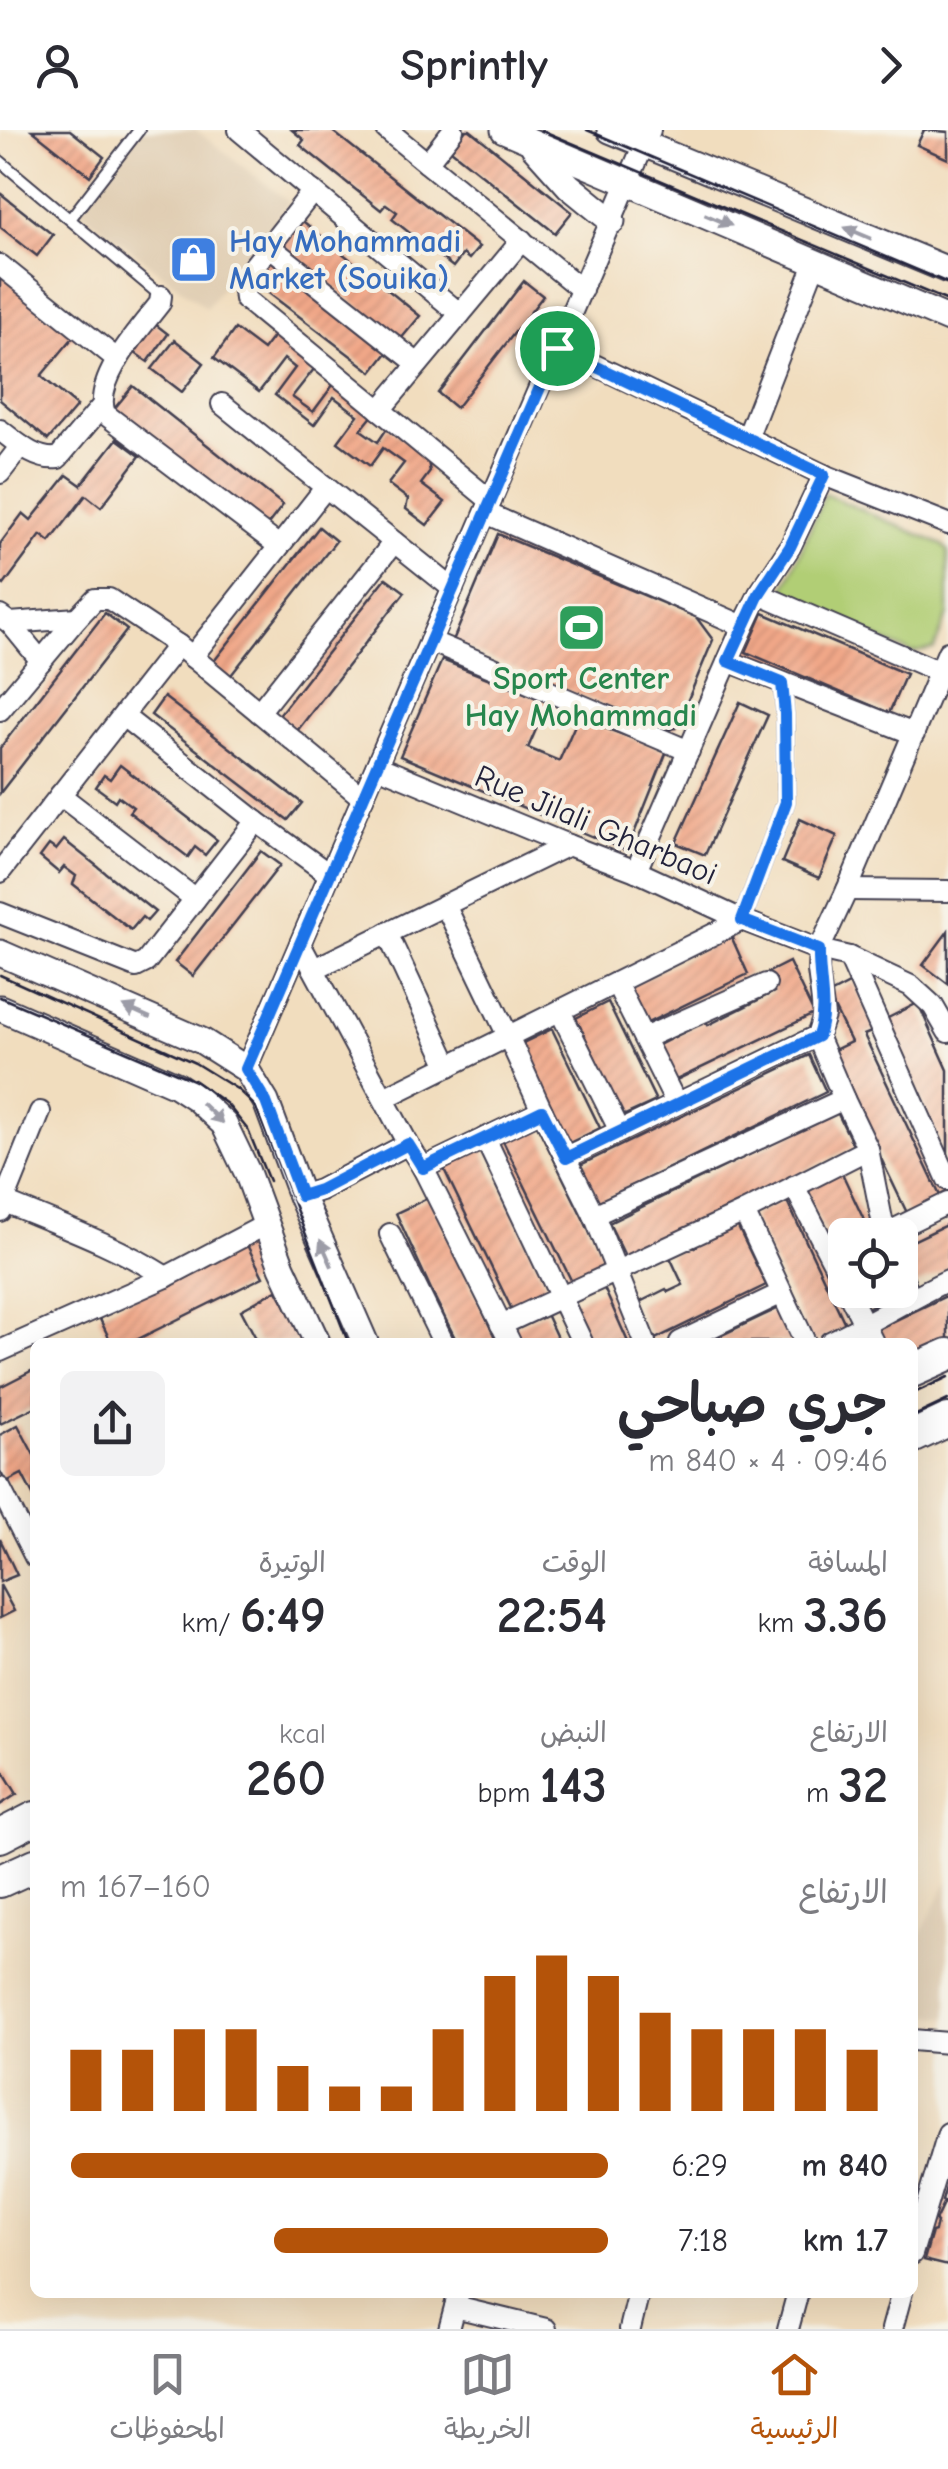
<!DOCTYPE html>
<html lang="ar">
<meta charset="utf-8">
<style>
:root{--surface:#fff;--page:#f2f2f3;--text:#2b2b33;--muted:#7c7c81;--line:#e1e1e2;--accent:#b45309}
body{margin:0;font-family:"Comic Neue","Playpen Sans Arabic",sans-serif;background:var(--page);color:var(--text);direction:rtl;height:100vh;display:flex;flex-direction:column;font-size:38px;white-space:nowrap}
*{box-sizing:border-box;margin:0}
p{font-size:32px;color:var(--muted)}
.icon{flex:none;width:55px;height:55px;fill:none;stroke:currentColor;stroke-width:2;stroke-linecap:round;stroke-linejoin:round}
.map{position:relative;flex:1;overflow:hidden;direction:ltr}
.side{position:absolute;left:30px;top:1208px;width:888px;height:960px;display:flex;flex-direction:column;background:var(--surface);border-radius:15px;box-shadow:0 10px 40px #0002;direction:rtl}
.side>*{flex:none}
.buttons{position:absolute;left:828px;top:1088px;display:grid;gap:20px}
.buttons a{display:grid;place-items:center;width:90px;height:90px;border-radius:15px;background:var(--surface);box-shadow:0 10px 40px #0002;font-size:50px}
.pin{position:absolute;display:grid;place-items:center;width:85px;height:85px;color:#fff;margin:-42px;border:5px solid #fff;border-radius:50%;box-shadow:0 2px 10px #0007}
.round{display:grid;place-items:center;flex:none;width:105px;height:105px;border-radius:15px;background:var(--page)}
.summary{display:flex;align-items:center;justify-content:space-between;height:170px;padding:0 30px}
h1{font-size:55px;font-weight:600;line-height:75px}
.metrics{display:grid;grid-template-columns:repeat(3,1fr);gap:15px;height:170px;padding:10px 30px}
.metrics div{display:grid;align-content:center}
.metrics b{font-size:50px;font-weight:600}
.metrics small{font-size:28px;font-weight:400}
.metrics p{font-size:28px}
.chart{height:280px;padding:20px 30px}
.chart p{display:flex;justify-content:space-between}
.chart svg{width:100%;height:180px;margin-top:10px;stroke:var(--accent);stroke-width:6}
ul{padding:0 30px;list-style:none;font-size:32px}
li{display:grid;grid-template-columns:160px 120px 1fr;align-items:center;height:75px}
li i{height:25px;border-radius:12px;background:var(--accent)}
header{display:flex;justify-content:space-between;align-items:center;height:130px;padding:0 30px;background:var(--surface);font-size:45px;font-weight:600}
.dock{display:flex;justify-content:space-around;align-items:center;height:140px;border-top:2px solid var(--line);background:var(--surface);font-size:28px;color:var(--muted)}
.dock a{display:grid;justify-items:center;gap:5px}
.dock .active{color:var(--accent)}
.map>svg:first-child{display:block}
.built{fill:#e0cdb2}
.garden{fill:#b1ce74;stroke:#6a7858;stroke-width:2.5}
.building{fill:url(#building-hatch)}
.lines{fill:none;stroke-linecap:round;stroke-linejoin:round}
.service-casing{stroke:#413e4f;stroke-width:14}
.pedestrian-casing{stroke:#413e4f;stroke-width:19}
.minor-casing{stroke:#413e4f;stroke-width:24}
.tertiary-casing{stroke:#413e4f;stroke-width:29}
.primary-casing{stroke:#413e4f;stroke-width:36}
.service{stroke:#fff;stroke-width:10}
.pedestrian{stroke:#fff;stroke-width:15}
.minor{stroke:#fff;stroke-width:20}
.tertiary{stroke:#fff;stroke-width:25}
.primary{stroke:#fff;stroke-width:32}
.tram{stroke:#22223b;stroke-width:2.5}
.oneway{fill:#9c9ca7}
.route-casing{stroke:#fff;stroke-width:20}
.route{stroke:#1a73e8;stroke-width:12}
.labels{text-anchor:middle;dominant-baseline:central;stroke-width:8;stroke-linejoin:round;paint-order:stroke}
.shop-label{font-size:32px;font-weight:bold;fill:#366cbe;stroke:#f7f3e8;text-anchor:start}
.leisure-label{font-size:32px;font-weight:bold;fill:#27864d;stroke:#f7f3e8}
.street-label{font-size:32px;fill:#22223b;stroke:#f7f3e8}
</style>
<header><svg class="icon" aria-label="forward" viewBox="0 0 24 24"><path d="M9 5l7 7-7 7"/></svg>Sprintly<svg class="icon" aria-label="person" viewBox="0 0 24 24"><circle cx="12" cy="8" r="4"/><path d="M4 21q1-7 8-7t8 7"/></svg></header>
<div class="map">
<svg width="948" height="2199" viewBox="0 0 948 2199">
<defs>
<pattern id="building-hatch" width="6" height="6" patternUnits="userSpaceOnUse" patternTransform="scale(2.5)"><rect width="6" height="6" fill="#f1a788"/><path d="M-1 1l2-2M0 6l6-6M5 7l2-2" fill="none" stroke="#ce8f76"/></pattern>
</defs>
<rect width="100%" height="100%" fill="#f7f3e8"/>
<filter id="ink" filterUnits="userSpaceOnUse"><feTurbulence type="fractalNoise" baseFrequency=".01" numOctaves="2"/><feDisplacementMap in="SourceGraphic" scale="20" xChannelSelector="R" yChannelSelector="G"/><feConvolveMatrix kernelMatrix="1 2 1 2 8 2 1 2 1" color-interpolation-filters="sRGB"/></filter>
<filter id="wash" filterUnits="userSpaceOnUse"><feTurbulence type="fractalNoise" baseFrequency=".0048" numOctaves="4" result="noise"/><feDisplacementMap in="SourceGraphic" scale="40" xChannelSelector="R" yChannelSelector="G"/><feGaussianBlur stdDeviation="2.25" result="paint"/><feColorMatrix in="noise" values="0 0 0 0 0 0 0 0 0 0 0 0 0 0 0 0 0 1.4 0 .05"/><feComposite in="paint" operator="in"/></filter>
<g filter="url(#wash)">
<rect width="100%" height="100%" fill="#f1ddbe"/>
<g class="built">
<path d="M140,0H196L289,72L206,178L79,79Z"/>
<path d="M948,1750V1887L913,1884L914,1818Z"/>
</g>
<path class="garden" d="M825,364L943,415L948,421V484L934,519L912,523L781,467Z"/>
<g id="blocks">
<g class="building">
<path d="M32,0H70L104,27L90,46Z"/>
<path d="M292,0H331L479,117L469,129L463,124L453,137L392,89L397,82L386,74L381,80L300,15L304,10Z"/>
<path d="M466,0H470L572,82L555,103L451,20Z"/>
<path d="M924,0L948,2V29L917,15Z"/>
<path d="M0,63L53,105L37,126L0,97Z"/>
<path d="M299,88L420,186L400,210L280,113Z"/>
<path d="M267,124L390,219L372,242L249,148Z"/>
<path d="M0,141L76,204L41,246L77,276L48,310L0,270Z"/>
<path d="M524,151L543,166L456,278L438,263Z"/>
<path d="M150,190L168,204L148,232L128,218Z"/>
<path d="M235,199L263,220L276,203L318,234L292,267L313,282L333,255L373,285L361,300L378,312L388,297L427,326L430,342L421,354L445,372L427,395L406,379L408,369L388,354L404,333L383,318L370,336L338,312L358,285L334,267L314,295L275,265L295,238L284,229L259,262L214,228Z"/>
<path d="M175,210L204,233L182,262L152,239Z"/>
<path d="M133,256L283,375L265,398L114,279Z"/>
<path d="M117,309L140,326L101,377L86,365L50,412L41,405L4,455L0,452V414L23,383L31,390L67,345L81,355Z"/>
<path d="M319,397L336,411L228,549L211,535Z"/>
<path d="M498,404L696,487L713,510L676,598L663,600L452,513Z"/>
<path d="M386,448L405,462L297,601L278,586Z"/>
<path d="M105,483L127,500L0,663V618Z"/>
<path d="M763,483L906,544L889,583L746,522Z"/>
<path d="M442,530L548,572L528,618L559,631L578,588L667,621L627,721L400,626Z"/>
<path d="M164,567L302,673L288,690L151,585Z"/>
<path d="M740,572L768,585L705,725L676,713Z"/>
<path d="M120,635L217,710L205,725L195,717L188,727L129,682L133,677L118,666L115,671L96,657L104,645L110,649Z"/>
<path d="M800,689L837,706L819,748L782,732Z"/>
<path d="M64,710L155,782L147,791L142,787L131,800L73,754L76,746L64,737L59,743L40,727L49,715L56,720Z"/>
<path d="M261,721L280,735L193,846L175,832Z"/>
<path d="M948,801V854L923,835Z"/>
<path d="M731,806L748,844L643,895L625,859Z"/>
<path d="M789,832L814,884L672,952L655,917L706,891L708,895L774,862L765,844Z"/>
<path d="M853,852L876,900L864,905L942,1070L909,1087L830,922L851,912L828,865Z"/>
<path d="M608,872L656,971L623,986L576,888Z"/>
<path d="M918,873L948,940V1029L884,890Z"/>
<path d="M552,899L600,998L567,1014L519,915Z"/>
<path d="M809,925L826,962L599,1072L580,1035Z"/>
<path d="M837,982L854,1017L626,1128L609,1093Z"/>
<path d="M535,991L607,1137L573,1154L501,1007Z"/>
<path d="M481,1017L550,1164L513,1182L442,1035Z"/>
<path d="M841,1041L871,1105H845V1143L804,1059Z"/>
<path d="M430,1067L497,1212H457L435,1168L396,1083Z"/>
<path d="M786,1069L847,1198L816,1212H812L752,1086Z"/>
<path d="M736,1093L766,1155L653,1210L636,1174L666,1159L668,1162L683,1155L669,1125Z"/>
<path d="M948,1094V1139L912,1157L900,1134V1117Z"/>
<path d="M245,1111L263,1147L132,1212H111L98,1185Z"/>
<path d="M604,1158L628,1212H589L571,1173Z"/>
<path d="M277,1160L305,1212H258L241,1180Z"/>
<path d="M853,1160H898L899,1163L863,1180Z"/>
<path d="M948,1165V1213L912,1230V1212H879L873,1201Z"/>
<path d="M779,1178L795,1212H707Z"/>
<path d="M545,1182L559,1212H521L514,1197Z"/>
<path d="M35,1239V1277L0,1294V1257Z"/>
<path d="M18,1295L35,1327V1369L22,1344L6,1352L0,1341V1305Z"/>
<path d="M0,1409L17,1445L0,1452Z"/>
<path d="M0,1455L14,1481L0,1488Z"/>
<path d="M0,1636L17,1664L0,1675Z"/>
<path d="M947,2054H948V2136L924,2130L932,2102L935,2101L937,2093L935,2091L944,2072L942,2071Z"/>
</g>
</g>
</g>
<g filter="url(#ink)">
<use href="#blocks" fill-opacity="0" stroke="#413e4f" stroke-width="2.5"/>
<g class="lines">
<defs>
<g id="service">
<path d="M0,31L161,166"/>
<path d="M70,89L139,0"/>
</g>
<path id="pedestrian" d="M742,790L786,672L785,584L782,553"/>
<g id="minor">
<path d="M239,0L460,184"/>
<path d="M387,0L427,33"/>
<path d="M453,0L427,33L582,160"/>
<path d="M313,61L250,141L243,153L245,169L491,371"/>
<path d="M269,116L418,234"/>
<path d="M0,135L118,230"/>
<path d="M161,166L160,173C141,198 92,250 105,284L279,416"/>
<path d="M557,217L824,345L948,394"/>
<path d="M222,274L453,459"/>
<path d="M380,280L522,110"/>
<path d="M0,300C17,313 36,331 58,328L102,276"/>
<path d="M747,308L816,131"/>
<path d="M0,343L21,316"/>
<path d="M486,383L743,496"/>
<path d="M759,464L940,542"/>
<path d="M0,486L10,493L77,488"/>
<path d="M10,493L41,531"/>
<path d="M430,511L689,621"/>
<path d="M192,527L326,357"/>
<path d="M728,531L914,604"/>
<path d="M0,580L77,488L95,469H109L178,515L363,668"/>
<path d="M259,582L394,412"/>
<path d="M123,586L256,691L330,745"/>
<path d="M377,636L568,715L636,741L742,790L819,820L849,827L911,856L933,876L948,902"/>
<path d="M60,665L195,769"/>
<path d="M636,741L743,496L759,464L790,417L824,345"/>
<path d="M0,742L178,515"/>
<path d="M847,760L948,761"/>
<path d="M445,775L508,906L542,981L594,1085L645,1212"/>
<path d="M0,783L136,837L146,832L256,691"/>
<path d="M387,803L449,936"/>
<path d="M300,814L408,1014L423,1038L510,1212"/>
<path d="M849,827L948,1050"/>
<path d="M314,839L568,715"/>
<path d="M616,853L676,973"/>
<path d="M560,881L620,1001"/>
<path d="M817,906L844,969L868,1019L885,1105"/>
<path d="M644,908L766,854"/>
<path d="M246,939L650,0"/>
<path d="M384,968L742,790"/>
<path d="M485,1008L582,1212"/>
<path d="M566,1027L817,906L824,886L818,841L819,820L847,760L948,522"/>
<path d="M423,1038L542,981"/>
<path d="M794,1056L845,1155"/>
<path d="M301,1066L320,1060L408,1014"/>
<path d="M0,1070C57,1094 114,1114 166,1147"/>
<path d="M0,1081L40,982"/>
<path d="M744,1082L805,1212"/>
<path d="M594,1085L844,969"/>
<path d="M390,1104L443,1212"/>
<path d="M885,1104L948,1073"/>
<path d="M900,1142L911,1168"/>
<path d="M847,1160L873,1212"/>
<path d="M501,1195L744,1082L868,1019"/>
<path d="M680,1212L782,1163"/>
<path d="M830,1212C870,1193 908,1169 948,1150"/>
<path d="M0,1221L166,1147L265,1095"/>
<path d="M0,1358L35,1427"/>
<path d="M912,1910L948,1913"/>
<path d="M912,2124L948,2003"/>
<path d="M455,2177L546,2199"/>
<path d="M449,2199L459,2162"/>
<path d="M630,2199L639,2162"/>
<path d="M788,2199L798,2162"/>
<path d="M892,2199L902,2162"/>
</g>
<g id="tertiary">
<path d="M504,0L948,189"/>
<path d="M610,0L948,140"/>
<path d="M534,17L569,56L612,91"/>
<path d="M0,823L202,911L246,939L266,972L301,1066L365,1212"/>
<path d="M0,878L176,955L196,968L224,994L247,1042L282,1137L317,1212"/>
</g>
<g id="primary">
<path d="M912,1241L948,1225"/>
<path d="M912,1307L948,1290"/>
<path d="M0,1706L35,1688"/>
<path d="M0,1751L35,1735"/>
</g>
</defs>
<use href="#service" class="service-casing"/>
<use href="#pedestrian" class="pedestrian-casing"/>
<use href="#minor" class="minor-casing"/>
<use href="#tertiary" class="tertiary-casing"/>
<use href="#primary" class="primary-casing"/>
<use href="#service" class="service"/>
<use href="#pedestrian" class="pedestrian"/>
<use href="#minor" class="minor"/>
<use href="#tertiary" class="tertiary"/>
<use href="#primary" class="primary"/>
<g class="tram">
<path d="M541,0L948,171"/>
<path d="M587,0L948,153"/>
<path d="M0,845L195,933L237,959L256,977L348,1212"/>
<path d="M0,867L195,951L227,974L248,1000L269,1051"/>
<path d="M912,1264L948,1247"/>
<path d="M912,1287L948,1270"/>
</g>
</g>
<defs><path id="oneway-solid" d="M-6-.8H1V-3.2L6.5 0L1 3.2V.8H-6Z" transform="scale(2.5)"/></defs>
<g class="oneway">
<use href="#oneway-solid" transform="translate(718 90) rotate(23)"/>
<use href="#oneway-solid" transform="translate(858 103) rotate(-157)"/>
<use href="#oneway-solid" transform="translate(137 882) rotate(-156)"/>
<use href="#oneway-solid" transform="translate(212 983) rotate(44)"/>
<use href="#oneway-solid" transform="translate(326 1123) rotate(-114)"/>
</g>
</g>
<g class="lines" filter="url(#ink)">
<defs>
<path id="route" d="M557,218L824,345L790,417L759,464L728,531L782,553L785,584L786,672L742,790L819,820C818,851 828,876 818,906L566,1028L542,981L423,1038L408,1014L320,1060L301,1066L266,972L246,939Z"/>
</defs>
<use href="#route" class="route-casing"/>
<use href="#route" class="route"/>
</g>
<defs>
<symbol id="shop-square" viewBox="-11 -11 22 22"><rect x="-9" y="-9" width="18" height="18" rx="4" fill="#3f7fe0" stroke="#f7f3e8"/><path d="M-5-2.5h2.3a2.7 3.5 0 0 1 5.4 0H5L5.5 6h-11ZM-1.5-2.5h3a1.5 2.3 0 0 0-3 0Z" fill="#fff"/></symbol>
<symbol id="stadium-square" viewBox="-11 -11 22 22"><rect x="-9" y="-9" width="18" height="18" rx="4" fill="#2e9e5b" stroke="#f7f3e8"/><path d="M0-5a6.5 5 0 1 0 0 10a6.5 5 0 1 0 0-10ZM-3.5-1.8h7v3.6h-7Z" fill="#fff"/></symbol>
</defs>
<g fill-rule="evenodd">
<use href="#shop-square" x="166" y="102" width="55" height="55"/>
<use href="#stadium-square" x="554" y="470" width="55" height="55"/>
</g>
<g class="labels">
<g class="shop-label">
<text x="229" y="111">Hay Mohammadi<tspan x="229" dy="37">Market (Souika)</tspan></text>
</g>
<g class="leisure-label">
<text x="581" y="548">Sport Center<tspan x="581" dy="37">Hay Mohammadi</tspan></text>
</g>
<g class="street-label">
<text transform="translate(596 695) rotate(23)">Rue Jilali Gharbaoi</text>
</g>
</g>
</svg>
<div class="buttons">
<a><svg class="icon" aria-label="locate" viewBox="0 0 24 24"><circle cx="12" cy="12" r="6"/><path d="M12 2v4M12 18v4M2 12h4M18 12h4"/></svg></a>
</div>
<div class="pin" style="left:557px;top:218px;background:#1e9e55"><svg class="icon" aria-label="arrive" viewBox="0 0 24 24"><path d="M6 21V4h12l-3 4 3 4H6"/></svg></div>
<section class="side">
<div class="summary"><div><h1>جري صباحي</h1><p>09:46 · 4 × 840 m</p></div><a class="round"><svg class="icon" aria-label="share" viewBox="0 0 24 24"><path d="M12 15V3M7 8l5-5 5 5M5 13v7h14v-7"/></svg></a></div>
<div class="metrics">
<div><p>المسافة</p><b>3.36<small> km</small></b></div>
<div><p>الوقت</p><b>22:54</b></div>
<div><p>الوتيرة</p><b>6:49<small> /km</small></b></div>
</div>
<div class="metrics">
<div><p>الارتفاع</p><b>32<small> m</small></b></div>
<div><p>النبض</p><b>143<small> bpm</small></b></div>
<div><p>kcal</p><b>260</b></div>
</div>
<div class="chart"><p><span>الارتفاع</span>160–167 m</p>
<svg viewBox="0 0 160 44" preserveAspectRatio="none"><path d="M5 44V29M15 44V29M25 44V24M35 44V24M45 44V33M55 44V38M65 44V38M75 44V24M85 44V11M95 44V6M105 44V11M115 44V20M125 44V24M135 44V24M145 44V24M155 44V29"/></svg>
</div>
<ul>
<li><b>840 m</b>6:29<i style="width:98%"></i></li>
<li><b>1.7 km</b>7:18<i style="width:61%"></i></li>
</ul>
</section>
</div>
<nav class="dock">
<a class="active"><svg class="icon" aria-label="home" viewBox="0 0 24 24"><path d="M3 11l9-7 9 7M6 9v11h12V9"/></svg>الرئيسية</a>
<a><svg class="icon" aria-label="map" viewBox="0 0 24 24"><path d="M3 6l6-2 6 2 6-2v14l-6 2-6-2-6 2zM9 4v14M15 6v14"/></svg>الخريطة</a>
<a><svg class="icon" aria-label="saved" viewBox="0 0 24 24"><path d="M7 4h10v16l-5-4-5 4z"/></svg>المحفوظات</a>
</nav>
